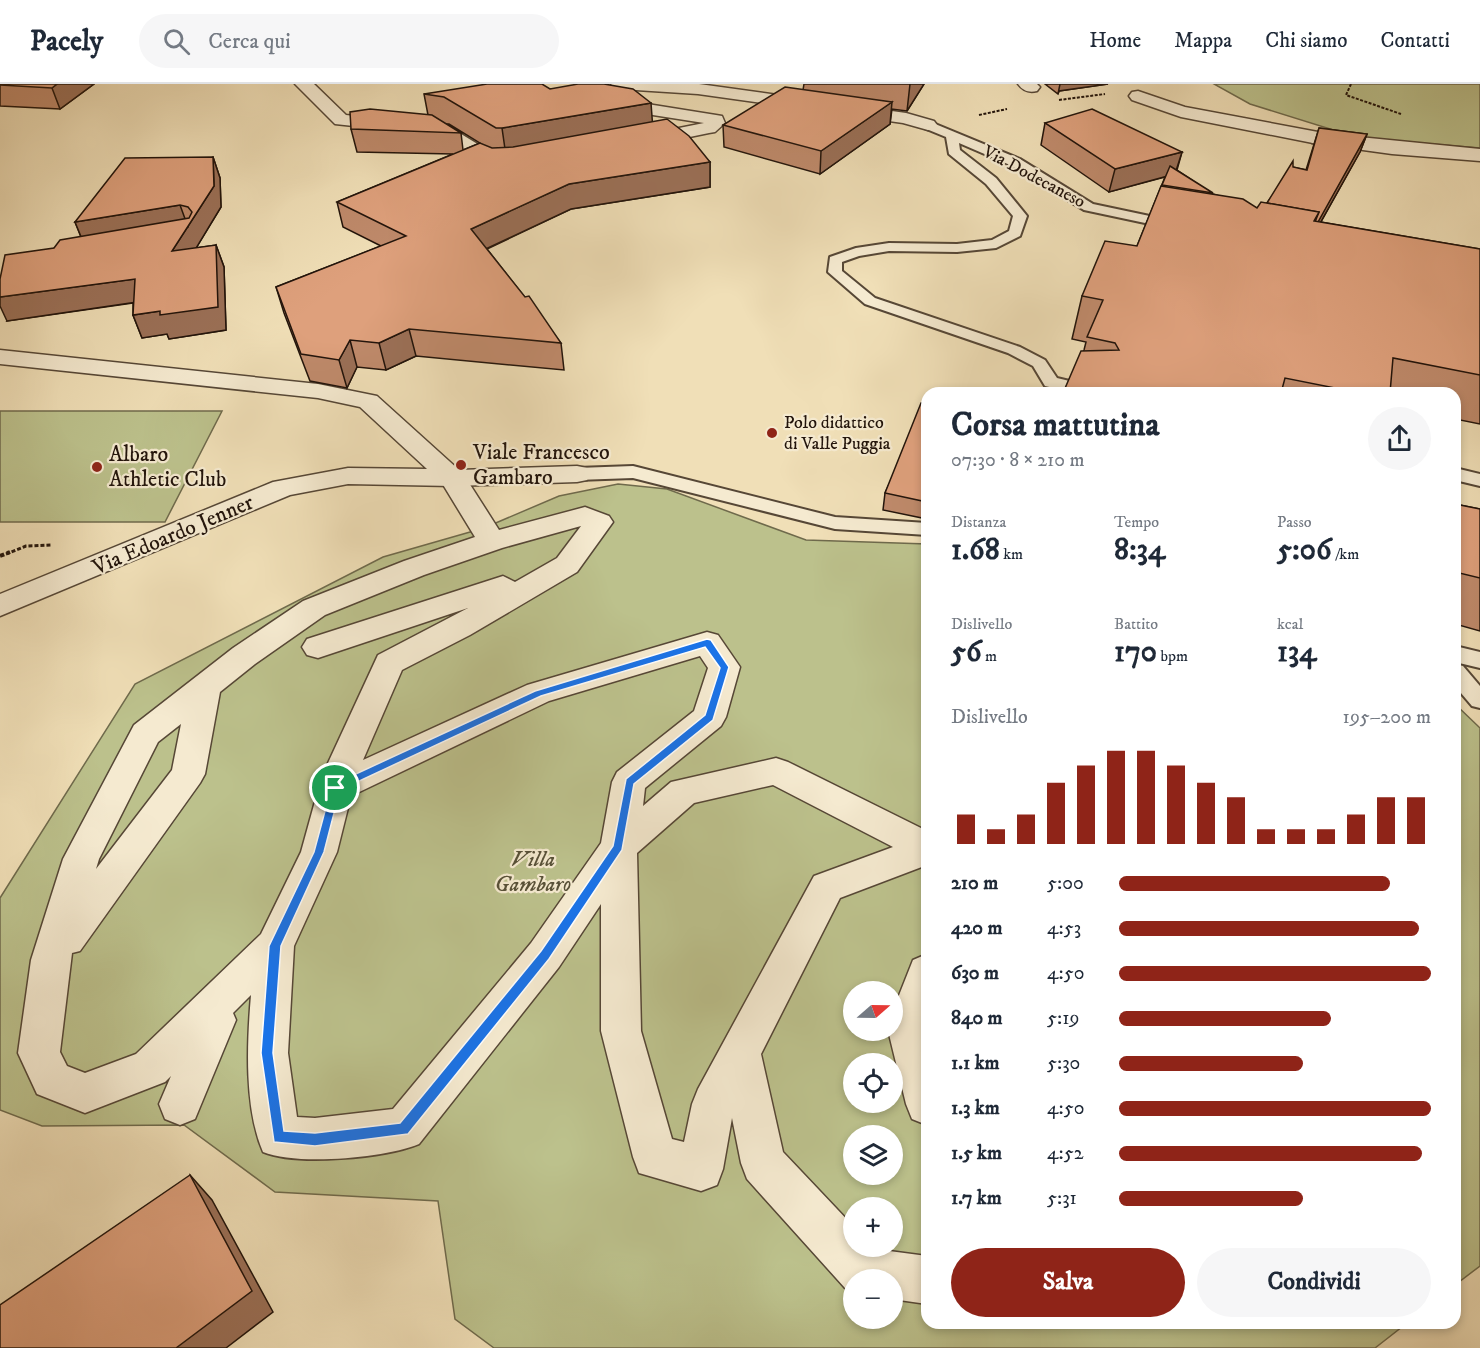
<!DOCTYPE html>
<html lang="it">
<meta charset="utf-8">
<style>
:root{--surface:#fff;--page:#f6f6f7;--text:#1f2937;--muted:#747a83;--line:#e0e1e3;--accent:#8f2418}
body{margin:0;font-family:"IM FELL DW Pica",serif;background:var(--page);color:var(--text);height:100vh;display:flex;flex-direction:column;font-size:22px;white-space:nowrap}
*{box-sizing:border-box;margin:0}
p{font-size:20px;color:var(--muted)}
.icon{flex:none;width:33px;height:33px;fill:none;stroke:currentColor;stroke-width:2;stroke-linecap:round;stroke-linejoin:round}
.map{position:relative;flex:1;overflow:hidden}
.details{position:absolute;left:921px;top:303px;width:540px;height:942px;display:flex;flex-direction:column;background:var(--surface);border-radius:18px;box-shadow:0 3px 9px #0003}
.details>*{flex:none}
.needle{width:39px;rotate:70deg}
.tools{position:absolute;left:843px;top:897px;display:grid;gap:12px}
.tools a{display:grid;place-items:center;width:60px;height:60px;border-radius:50%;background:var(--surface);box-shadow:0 3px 9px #0003;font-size:30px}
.pin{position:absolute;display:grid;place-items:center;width:51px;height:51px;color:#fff;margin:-26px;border:3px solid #fff;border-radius:50%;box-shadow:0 2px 6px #0007}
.round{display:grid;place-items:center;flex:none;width:63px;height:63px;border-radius:32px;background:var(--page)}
.headline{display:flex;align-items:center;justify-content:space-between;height:102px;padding:0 30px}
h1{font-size:33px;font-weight:700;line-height:45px}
.metrics{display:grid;grid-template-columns:repeat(3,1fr);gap:9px;height:102px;padding:6px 30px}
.metrics div{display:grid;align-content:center}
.metrics b{font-size:30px;font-weight:700}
.metrics small{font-size:16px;font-weight:400}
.metrics p{font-size:16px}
.chart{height:168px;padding:12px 30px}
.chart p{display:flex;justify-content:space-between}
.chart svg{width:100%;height:108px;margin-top:6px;stroke:var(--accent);stroke-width:6}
.button{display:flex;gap:12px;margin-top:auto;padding:12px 30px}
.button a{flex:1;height:69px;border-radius:36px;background:var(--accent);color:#fff;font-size:24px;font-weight:700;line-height:69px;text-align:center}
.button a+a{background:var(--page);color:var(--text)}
ul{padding:0 30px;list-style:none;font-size:20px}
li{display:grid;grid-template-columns:96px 72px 1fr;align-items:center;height:45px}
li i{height:15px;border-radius:8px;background:var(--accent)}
header{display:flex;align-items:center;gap:36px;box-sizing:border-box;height:84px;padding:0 30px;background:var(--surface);border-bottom:2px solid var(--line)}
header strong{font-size:28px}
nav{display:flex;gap:33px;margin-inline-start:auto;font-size:21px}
.search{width:420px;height:54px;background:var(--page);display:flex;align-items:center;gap:15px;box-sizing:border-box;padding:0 21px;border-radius:33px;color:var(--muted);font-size:22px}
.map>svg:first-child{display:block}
.green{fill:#bcc18c;stroke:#6f6a4c;stroke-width:1.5;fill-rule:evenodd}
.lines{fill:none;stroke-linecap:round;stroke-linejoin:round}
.service-casing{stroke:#564736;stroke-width:4}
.pedestrian-casing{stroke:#564736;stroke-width:3}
.minor-casing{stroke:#564736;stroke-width:3}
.path-far2{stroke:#22140b;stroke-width:2;stroke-dasharray:3 1.5;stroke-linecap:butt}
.path-far1{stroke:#22140b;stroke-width:3;stroke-dasharray:4 2;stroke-linecap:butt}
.path{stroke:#22140b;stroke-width:4;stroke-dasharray:4.5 3;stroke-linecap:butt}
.service{fill:#f5ead0;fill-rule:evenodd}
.pedestrian{fill:#f5ead0;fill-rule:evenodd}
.minor{fill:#f5ead0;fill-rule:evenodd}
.wall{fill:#bf8a6b;stroke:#22140b;stroke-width:1.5;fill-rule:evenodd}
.shaded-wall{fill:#9b7057;stroke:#22140b;stroke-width:1.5}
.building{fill:#dea07c;stroke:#22140b;stroke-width:1.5}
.route{fill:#1a73e8;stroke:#fff;stroke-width:1.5;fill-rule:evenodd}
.poi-dot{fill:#8f2418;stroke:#f5ead0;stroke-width:2}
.labels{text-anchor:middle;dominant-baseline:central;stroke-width:4.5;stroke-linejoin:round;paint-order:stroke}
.far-street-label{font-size:18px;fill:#22140b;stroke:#f5ead0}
.far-poi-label{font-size:18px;fill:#22140b;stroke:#f5ead0;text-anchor:start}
.poi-label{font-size:22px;fill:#22140b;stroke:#f5ead0;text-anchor:start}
.street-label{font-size:22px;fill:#22140b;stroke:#f5ead0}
.park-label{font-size:22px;font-style:italic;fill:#585138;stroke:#f5ead0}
</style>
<header>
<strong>Pacely</strong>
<div class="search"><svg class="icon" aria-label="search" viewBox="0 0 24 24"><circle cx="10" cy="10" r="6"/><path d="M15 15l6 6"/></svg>Cerca qui</div>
<nav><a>Home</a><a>Mappa</a><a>Chi siamo</a><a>Contatti</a></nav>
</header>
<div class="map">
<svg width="1480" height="1264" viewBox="0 0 1480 1264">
<rect width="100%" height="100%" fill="#f0dfb7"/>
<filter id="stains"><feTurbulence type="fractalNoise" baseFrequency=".00333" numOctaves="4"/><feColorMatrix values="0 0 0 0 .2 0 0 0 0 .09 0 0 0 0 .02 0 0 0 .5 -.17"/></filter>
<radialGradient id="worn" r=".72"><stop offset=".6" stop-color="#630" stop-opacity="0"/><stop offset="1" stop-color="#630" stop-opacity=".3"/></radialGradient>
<g class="green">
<path d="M1214,0H1480V64L1359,54L1250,20Z"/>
<path d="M0,327H222L165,438H0Z"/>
<path d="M618,400L667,405L806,456L927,460V1239H1407L1375,1264H494L455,1235L438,1117L275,1108L184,1041L42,1042L0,1026V814L135,600L383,473L484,444L559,412ZM854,908H892V946H854ZM854,980H892V1018H854ZM854,1052H892V1090H854ZM854,1124H892V1162H854ZM854,1196H892V1234H854Z"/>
<path d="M1455,620L1480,644V1182L1455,1201Z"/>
</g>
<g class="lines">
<defs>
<g id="service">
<path d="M928,37L1020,75L1093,120L1178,138L1185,142L1178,146L1084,126L1010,81L959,59L960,66L996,94L1027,132L1020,152L996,164L957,168L889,167L859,172L842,178V187L875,214L1020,263L1045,276L1057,294L1103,305L1105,309H1076L1045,302L1033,282L1008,269L865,220L828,188L830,173L856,164L889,159L957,160L992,156L1009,147L1013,132L986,100L949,70L946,53L924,44L922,41Z"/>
<path d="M633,382L835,433L927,439V451L835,445L633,394L577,396L571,394L568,390L571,386L577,384Z"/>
<path d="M1455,384L1480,390V402L1455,396Z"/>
<path d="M1455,562L1480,568V584L1455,578Z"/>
<path d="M1455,580L1463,582L1480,602V624L1472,622L1455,602Z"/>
</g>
<g id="pedestrian">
<path d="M295,0H314L346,31L448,42L502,75L517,76L520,80L517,84L498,87L491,85L437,51L335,40Z"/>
<path d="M1138,7L1185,23L1318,48L1325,50L1327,54L1325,58L1318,60L1181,33L1132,16L1129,12L1132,8Z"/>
<path d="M452,386L462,388L499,446L585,423L609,432L613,438L577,488L470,551L402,586L363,676L527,601L707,548L718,551L740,583L726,633L721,642L645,704L643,722L671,698L776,674L788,678L927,747V781L840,814L761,970L783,1068L854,1143V1162H871L874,1165L927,1172V1220L892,1215V1196H854V1207L845,1204L747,1095L741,1079L732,1034L723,1085L717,1101L701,1107L639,1089L633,1073L601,947V820L559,883L419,1060C385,1074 297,1082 263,1068C244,1024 247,959 251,911L233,929L236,936L195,1035L180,1041L165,1035L159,1020L171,992L165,998L85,1029L37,1010L18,969L31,876L63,775L134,641L233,564L303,517L404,477L475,453L439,394L442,388ZM581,442L557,474L515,498L503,492L307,555L302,563L307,571L318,574L468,524L378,571L322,692L301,768L261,850L136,970L85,989L67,982L60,968L72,869L80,867L200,699L205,690L220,608L255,580L325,531L424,491L502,464ZM700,572L708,584L694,627L617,688L612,698L601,759L531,859L393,1025L315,1034L297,1033L288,969L294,862L337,768L351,712L549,617ZM181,640L172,686L96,785L99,775L158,658ZM773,701L893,763L814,792L698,1005L692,1020L684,1058L672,1055L641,947L637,769L694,719Z"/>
<path d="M927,870V1041L912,1035L906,1020L888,946H892V929L913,876Z"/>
</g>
<g id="minor">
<path d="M583,0H602L591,11L716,31L722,32L725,39L715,48L709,49L641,63L634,61L632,57L634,53L704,39L576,19L572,11Z"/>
<path d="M611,0H699L906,29L934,37L937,41L934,45L928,46L903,39L698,10L620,5L614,4Z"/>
<path d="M1018,0H1037L1040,3L1037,7C1029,9 1023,7 1018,0Z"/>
<path d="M1319,49L1480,65V77L1392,70L1312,59L1310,55L1312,51Z"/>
<path d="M0,266L318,300L377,312L459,386L577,382L587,384L590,390L587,396L577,398L452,402L348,400L290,411L0,532V510L273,398L348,384L427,385L360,323L318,314L0,280Z"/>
</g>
</defs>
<use href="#service" class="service-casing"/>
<use href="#pedestrian" class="pedestrian-casing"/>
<use href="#minor" class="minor-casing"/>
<g class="path-far2">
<path d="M1351,0L1346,11L1401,30"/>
<path d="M1059,16L1105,10"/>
<path d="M979,31L1007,25"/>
</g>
<path class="path-far1" d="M6,470L26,462L51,461"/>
<path class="path" d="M0,472L10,468"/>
<use href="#service" class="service"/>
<use href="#pedestrian" class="pedestrian"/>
<use href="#minor" class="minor"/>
</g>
<g class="wall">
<path d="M0,0H94L60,25L0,22Z"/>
<path d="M804,0H924L907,27L892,25L890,40L820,90L724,63L723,41L803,6Z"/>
<path d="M1045,0H1108L1059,7L1058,10Z"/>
<path d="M550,5L652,38L710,78V103L571,125L487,165L561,259L564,286L416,272L386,286L357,283L347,304L310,297L284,229L276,203L381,162L343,143L337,118L453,70L357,68L351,45L428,31L424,10ZM446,40H449L480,59L463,66L461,49Z"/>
<path d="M1045,39L1182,68L1177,86L1213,110L1257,124L1267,119L1293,83L1306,86L1319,44L1367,50L1360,68L1321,138L1480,165V340L1455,335V309H1063L1084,266L1086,258L1072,255L1082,212L1137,162L1165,93L1109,108L1041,61Z"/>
<path d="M213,73L220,94L221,123L196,164L216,161L224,183L226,246L169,255L167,250L142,254L133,231V219L7,237L54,164L81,153L75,138Z"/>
<path d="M927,320V435L883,426L885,409Z"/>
<path d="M1455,420L1480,425V547L1455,540Z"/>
</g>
<g class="shaded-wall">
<path d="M57,0H94L60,25L52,4Z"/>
<path d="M910,0H924L907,27Z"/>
<path d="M1060,0H1108L1059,7L1058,10Z"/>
<path d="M892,18L890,40L820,90L821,67Z"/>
<path d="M651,19L653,46L506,72L502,44Z"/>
<path d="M1367,50L1360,68L1310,157L1317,139Z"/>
<path d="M1182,68L1175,90L1109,108L1115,85Z"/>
<path d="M213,73L220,94L221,123L181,189L172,167L214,102Z"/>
<path d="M710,78V103L571,125L475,170L471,145L569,100Z"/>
<path d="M180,121L188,143L84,160L75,138Z"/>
<path d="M216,161L224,183L226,246L169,255L167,250L142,254L133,231L160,227Z"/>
<path d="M135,195L144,217L7,237L0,222V213Z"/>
<path d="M409,245L416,272L386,286L379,259Z"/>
<path d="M350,256L357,283L347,304L339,276Z"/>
<path d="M190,1091L212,1116L273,1228L226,1264H176Z"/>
</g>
<g class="building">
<path d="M0,0H57L52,4L0,1Z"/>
<path d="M487,0H542L550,5L578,0H604L633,5L651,19L502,44H496L444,13L424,10Z"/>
<path d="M785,3L892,18L821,67L723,41Z"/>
<path d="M370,25L432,31L461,49L351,45L350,28Z"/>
<path d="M1092,25L1182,68L1115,85L1045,39Z"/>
<path d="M667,35L689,52L710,78L569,100L471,145L525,213L529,212L561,259L409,245L379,259L350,256L339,276L301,270L276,203L406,152L337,118L480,59L492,64L513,63Z"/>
<path d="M1319,44L1367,50L1318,138H1315L1319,128L1267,119L1293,77V83L1307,86Z"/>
<path d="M213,73L214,102L172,167L216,161L218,223L160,231V227L133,231L135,195L0,213V195L5,171L54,164L60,156L189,134L192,128L188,123L180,121L75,138L125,74Z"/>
<path d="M1170,82L1213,109L1162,101Z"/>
<path d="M1161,102L1243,115L1257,124L1261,118L1319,128L1314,137L1480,165V291L1393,274L1390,309H1360L1285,294L1281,309H1063L1081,267L1119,266L1115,259L1087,253L1103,216L1082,212L1105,157L1137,162Z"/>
<path d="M921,319L927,320V418L885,409Z"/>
<path d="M1455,420L1480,425V494L1455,488Z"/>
<path d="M190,1091L252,1207L176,1264H0V1221Z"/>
</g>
<path class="route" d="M707,555L711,556L729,583L713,636L634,700L622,766L549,875L408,1050L315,1062L274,1058L261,969L269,862L314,768L332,701L535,607ZM705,563L720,584L705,631L626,695L613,762L541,867L400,1039L315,1049L284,1047L273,969L281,862L324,768L340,706L541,612Z"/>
<g class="poi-dot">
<circle cx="772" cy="349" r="6"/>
<circle cx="461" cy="381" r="6"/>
<circle cx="97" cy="383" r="6"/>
</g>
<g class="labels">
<g class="far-street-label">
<text transform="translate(1034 93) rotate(28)">Via Dodecaneso</text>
</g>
<g class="far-poi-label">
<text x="784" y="339">Polo didattico<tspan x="784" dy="21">di Valle Puggia</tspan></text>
</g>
<g class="poi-label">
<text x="473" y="368">Viale Francesco<tspan x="473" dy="25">Gambaro</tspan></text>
<text x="109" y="370">Albaro<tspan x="109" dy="25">Athletic Club</tspan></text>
</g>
<g class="street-label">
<text transform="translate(173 451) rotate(-23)">Via Edoardo Jenner</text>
</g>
<g class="park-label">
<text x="533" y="775">Villa<tspan x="533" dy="25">Gambaro</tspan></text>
</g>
</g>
<rect width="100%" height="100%" filter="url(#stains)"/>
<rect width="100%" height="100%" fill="url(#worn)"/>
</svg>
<div class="tools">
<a><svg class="needle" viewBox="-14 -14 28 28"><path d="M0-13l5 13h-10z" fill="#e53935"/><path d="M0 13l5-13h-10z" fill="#747a83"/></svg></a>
<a><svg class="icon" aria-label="locate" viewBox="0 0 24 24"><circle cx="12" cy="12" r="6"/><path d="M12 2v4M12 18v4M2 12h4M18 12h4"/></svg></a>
<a><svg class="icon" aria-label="layers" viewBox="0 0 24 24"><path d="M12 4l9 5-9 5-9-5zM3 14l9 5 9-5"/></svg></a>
<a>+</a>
<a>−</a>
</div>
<div class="pin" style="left:335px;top:704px;background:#1e9e55"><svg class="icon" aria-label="arrive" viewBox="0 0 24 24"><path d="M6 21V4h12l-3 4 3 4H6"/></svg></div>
<section class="details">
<div class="headline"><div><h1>Corsa mattutina</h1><p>07:30 · 8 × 210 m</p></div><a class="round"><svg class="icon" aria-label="share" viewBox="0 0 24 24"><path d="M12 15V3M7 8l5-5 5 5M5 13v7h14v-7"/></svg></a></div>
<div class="metrics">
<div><p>Distanza</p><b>1.68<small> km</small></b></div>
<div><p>Tempo</p><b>8:34</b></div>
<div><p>Passo</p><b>5:06<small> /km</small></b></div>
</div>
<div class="metrics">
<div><p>Dislivello</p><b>56<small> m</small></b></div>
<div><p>Battito</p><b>170<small> bpm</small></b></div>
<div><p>kcal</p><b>134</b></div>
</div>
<div class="chart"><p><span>Dislivello</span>195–200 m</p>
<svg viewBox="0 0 160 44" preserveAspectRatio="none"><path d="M5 44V32M15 44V38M25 44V32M35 44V19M45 44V12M55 44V6M65 44V6M75 44V12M85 44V19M95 44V25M105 44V38M115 44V38M125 44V38M135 44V32M145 44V25M155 44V25"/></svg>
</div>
<ul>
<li><b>210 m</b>5:00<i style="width:87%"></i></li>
<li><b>420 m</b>4:53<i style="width:96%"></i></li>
<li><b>630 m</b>4:50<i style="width:100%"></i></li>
<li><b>840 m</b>5:19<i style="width:68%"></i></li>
<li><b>1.1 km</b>5:30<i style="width:59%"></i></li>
<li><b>1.3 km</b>4:50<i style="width:100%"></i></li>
<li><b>1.5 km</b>4:52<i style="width:97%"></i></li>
<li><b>1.7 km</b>5:31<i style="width:59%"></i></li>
</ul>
<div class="button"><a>Salva</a><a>Condividi</a></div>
</section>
</div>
